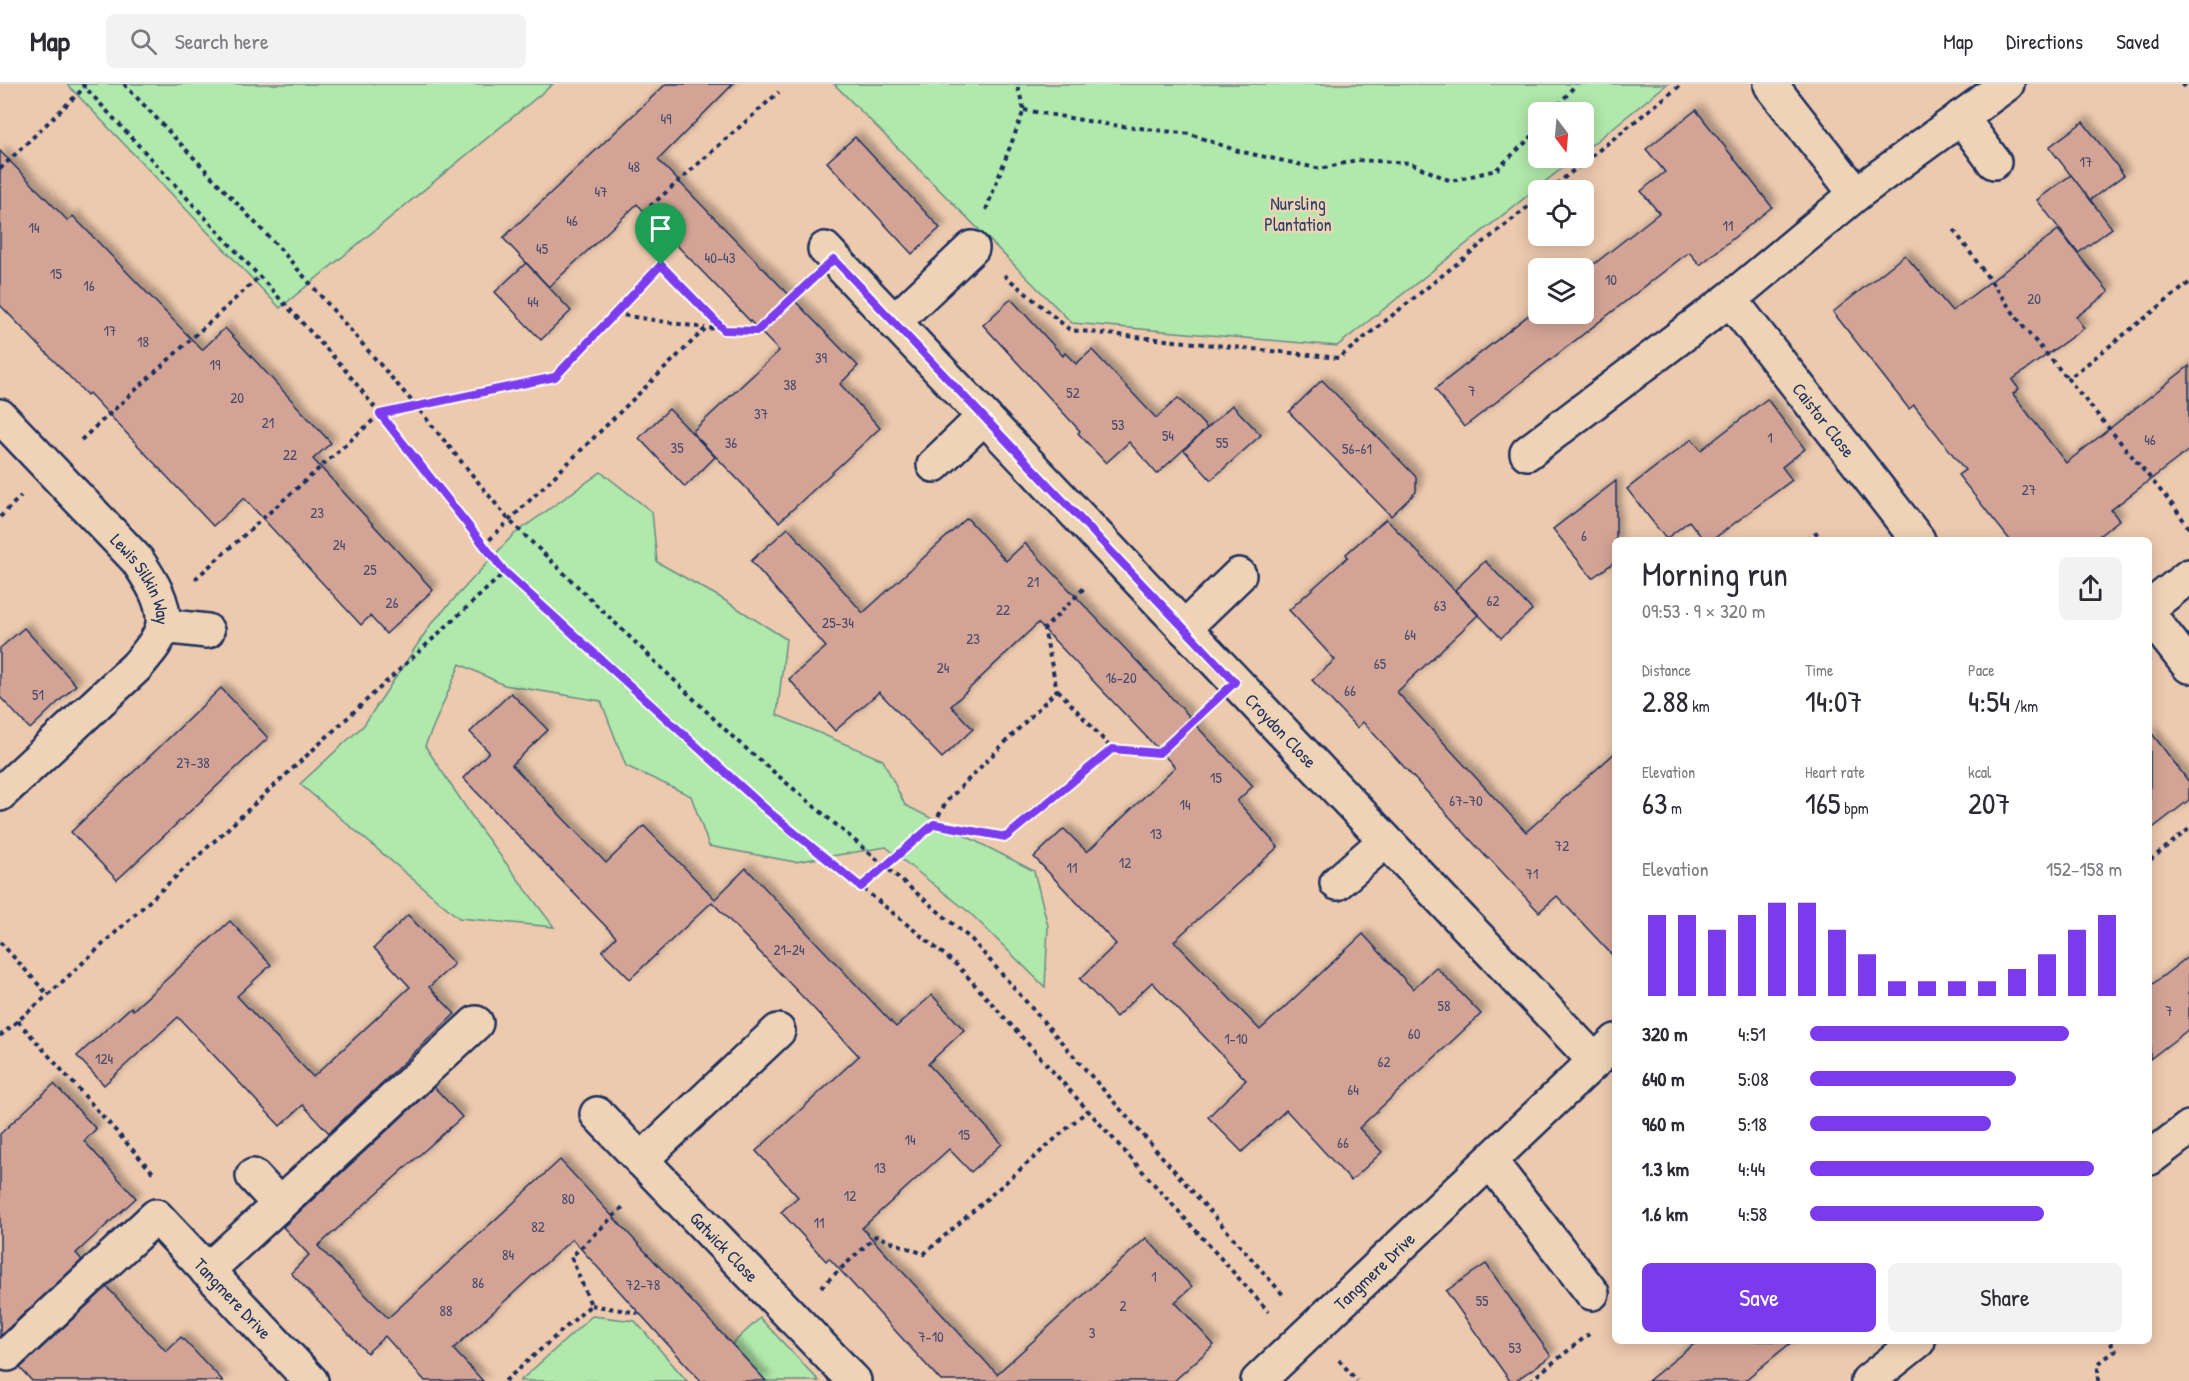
<!DOCTYPE html>
<meta charset="utf-8">
<style>
:root{--surface:#fff;--page:#f2f2f3;--text:#2b2b33;--muted:#7c7c81;--line:#e1e1e2;--accent:#7c3aed}
body{margin:0;font-family:"Patrick Hand",sans-serif;background:var(--page);color:var(--text);height:100vh;display:flex;flex-direction:column;font-size:22px;white-space:nowrap}
*{box-sizing:border-box;margin:0}
p{font-size:20px;color:var(--muted)}
.icon{flex:none;width:33px;height:33px;fill:none;stroke:currentColor;stroke-width:2;stroke-linecap:round;stroke-linejoin:round}
.map{position:relative;flex:1;overflow:hidden}
.details{position:absolute;left:1612px;top:453px;width:540px;height:807px;display:flex;flex-direction:column;background:var(--surface);border-radius:9px;box-shadow:0 3px 15px #0003}
.details>*{flex:none}
.needle{width:39px;rotate:164deg}
.controls{position:absolute;left:1528px;top:18px;display:grid;gap:12px}
.controls a{display:grid;place-items:center;width:66px;height:66px;border-radius:9px;background:var(--surface);box-shadow:0 3px 15px #0003;font-size:30px}
.pin{position:absolute;display:grid;place-items:center;width:51px;height:51px;color:#fff;margin:-62px -26px;border-radius:50% 50% 50% 0;rotate:-45deg;box-shadow:0 0 6px #0007}
.pin .icon{rotate:45deg}
.round{display:grid;place-items:center;flex:none;width:63px;height:63px;border-radius:9px;background:var(--page)}
.headline{display:flex;align-items:center;justify-content:space-between;height:102px;padding:0 30px}
h1{font-size:33px;font-weight:600;line-height:45px}
.metrics{display:grid;grid-template-columns:repeat(3,1fr);gap:9px;height:102px;padding:6px 30px}
.metrics div{display:grid;align-content:center}
.metrics b{font-size:30px;font-weight:600}
.metrics small{font-size:16px;font-weight:400}
.metrics p{font-size:16px}
.chart{height:168px;padding:12px 30px}
.chart p{display:flex;justify-content:space-between}
.chart svg{width:100%;height:108px;margin-top:6px;stroke:var(--accent);stroke-width:6}
.cta{display:flex;gap:12px;margin-top:auto;padding:12px 30px}
.cta a{flex:1;height:69px;border-radius:9px;background:var(--accent);color:#fff;font-size:24px;font-weight:600;line-height:69px;text-align:center}
.cta a+a{background:var(--page);color:var(--text)}
ul{padding:0 30px;list-style:none;font-size:20px}
li{display:grid;grid-template-columns:96px 72px 1fr;align-items:center;height:45px}
li i{height:15px;border-radius:8px;background:var(--accent)}
header{display:flex;align-items:center;gap:36px;box-sizing:border-box;height:84px;padding:0 30px;background:var(--surface);border-bottom:2px solid var(--line)}
header strong{font-size:28px}
nav{display:flex;gap:33px;margin-inline-start:auto;font-size:21px}
.search{width:420px;height:54px;background:var(--page);display:flex;align-items:center;gap:15px;box-sizing:border-box;padding:0 21px;border-radius:9px;color:var(--muted);font-size:22px}
.map>svg:first-child{display:block}
.green{fill:#b1e8ab;stroke:#668c84;stroke-width:1.5}
.building{fill:#d3a496;stroke:#1b2f5e;stroke-width:1.5;filter:url(#shadow)}
.lines{fill:none;stroke-linecap:round;stroke-linejoin:round}
.minor-casing{stroke:#1b2f5e;stroke-width:38}
.path{stroke:#1b2f5e;stroke-width:4;stroke-dasharray:4.5 4.5;stroke-linecap:butt}
.minor{stroke:#efd3b6;stroke-width:33}
.route-casing{stroke:#fff;stroke-width:12}
.route{stroke:#7c3aed;stroke-width:8}
.labels{text-anchor:middle;dominant-baseline:central;stroke-width:5;stroke-linejoin:round;paint-order:stroke}
.number-label{font-size:15px;fill:#494c6c}
.park-label{font-size:18px;fill:#2a4266;stroke:#efd3b6}
.street-label{font-size:18px;fill:#1b2f5e;stroke:#efd3b6}
</style>
<header>
<strong>Map</strong>
<div class="search"><svg class="icon" aria-label="search" viewBox="0 0 24 24"><circle cx="10" cy="10" r="6"/><path d="M15 15l6 6"/></svg>Search here</div>
<nav><a>Map</a><a>Directions</a><a>Saved</a></nav>
</header>
<div class="map">
<svg width="2189" height="1297" viewBox="0 0 2189 1297">
<defs>
<filter id="shadow"><feDropShadow dx="5.5" dy="-5.5" stdDeviation="3" flood-color="#0004"/></filter>
</defs>
<rect width="100%" height="100%" fill="#edc9ae"/>
<filter id="ink" filterUnits="userSpaceOnUse"><feTurbulence type="fractalNoise" baseFrequency=".0167" numOctaves="2"/><feDisplacementMap in="SourceGraphic" scale="12" xChannelSelector="R" yChannelSelector="G"/><feConvolveMatrix kernelMatrix="1 2 1 2 8 2 1 2 1" color-interpolation-filters="sRGB"/></filter>
<g filter="url(#ink)">
<g class="green">
<path d="M67,0H553L280,224Z"/>
<path d="M834,0H1667L1584,67V28H1539V74H1575L1337,262L1072,239Z"/>
<path d="M601,388L652,428L657,478L721,514L786,555L777,631L883,676L905,721L1034,787L1048,842L1045,903L970,829L886,763L795,778L709,762L691,712L626,682L601,617L504,601L460,580L425,662L481,746L554,843L459,834L300,700L364,641L431,540L513,451Z"/>
<path d="M592,1232L635,1237L687,1297H520Z"/>
<path d="M760,1234L819,1297H766L732,1260Z"/>
</g>
<g class="building">
<path d="M666,0H733L658,76L858,282L840,300L880,344L779,438L692,348L779,267L637,120L549,203L503,154Z"/>
<path d="M1696,26L1772,123L1700,181L1689,168L1464,343L1435,305L1539,223V230H1584V188L1659,129L1641,107L1665,88L1646,65Z"/>
<path d="M2083,38L2124,91L2090,116L2049,63Z"/>
<path d="M855,53L940,144L912,170L827,78Z"/>
<path d="M0,67L68,137L73,132L202,266L225,244L331,359L313,375L433,506L386,550L370,532L361,541L244,414L213,442L89,309L87,311L0,221Z"/>
<path d="M2071,91L2112,144L2078,169L2037,116Z"/>
<path d="M2058,146L2109,208L2076,233L2084,244L2012,296L2019,305L2013,310L2066,379L2189,282V366L2111,426L2119,436L2094,456H2010L1958,391L1965,386L1914,321L1909,325L1833,228L1905,171L1952,227Z"/>
<path d="M526,179L571,227L541,256L495,208Z"/>
<path d="M1011,215L1063,272L1065,269L1076,280L1092,266L1156,334L1178,314L1207,344L1157,390L1129,358L1106,379L1078,349L1080,347L983,241Z"/>
<path d="M1322,296L1416,393V408L1391,432L1289,328Z"/>
<path d="M1767,315L1805,365L1782,383L1792,396L1712,456H1704L1689,437L1666,455L1627,405L1692,355L1701,366Z"/>
<path d="M1232,321L1261,351L1211,396L1184,366Z"/>
<path d="M669,325L715,373L685,403L639,354Z"/>
<path d="M1616,397V477L1592,494L1553,445Z"/>
<path d="M967,434L1006,477L1025,459L1189,632L1188,633L1253,702L1237,717L1278,763L1174,857L1260,946L1363,850L1413,905L1436,883L1481,930L1359,1044L1382,1068L1351,1097L1286,1026L1242,1068L1208,1033L1246,996L1152,898L1116,933L1080,895L1116,860L1034,773L1064,745L1087,768L1175,683L1038,539L951,622L973,645L942,674L879,608L835,647L789,595L826,563L751,477L788,444L863,529Z"/>
<path d="M1386,435L1478,531L1397,608L1526,748L1616,668V875L1557,812L1539,828L1489,774L1488,775L1363,638L1357,644L1312,596L1335,576L1289,526L1348,473L1346,470Z"/>
<path d="M1485,477L1532,526L1501,554L1455,506Z"/>
<path d="M24,544L76,601L30,645L0,613V564Z"/>
<path d="M221,604L268,654L117,796L71,748Z"/>
<path d="M511,609L548,646L512,681L606,779L644,742L715,815L746,784L896,943L932,911L964,946L928,980L1002,1060L971,1088L949,1065L862,1144L997,1290L1146,1154L1192,1203L1175,1218L1214,1261L1174,1297H941L829,1174L826,1177L781,1128L798,1113L756,1067L859,972L712,818L630,895L602,867L616,853L463,694L489,668L470,648Z"/>
<path d="M2150,647L2189,698V716L2150,746Z"/>
<path d="M408,831L454,880L429,903L455,930L329,1049L303,1021L280,1042L178,933L104,1001L77,972L131,923L133,926L230,837L271,881L237,912L313,993L410,903L374,864Z"/>
<path d="M2189,872V945L2150,975V902Z"/>
<path d="M54,1000L96,1045L84,1057L136,1114L76,1169L82,1176L0,1252V1050Z"/>
<path d="M434,1003L462,1033L318,1162L388,1234L560,1076L766,1297H701L572,1155L453,1265L483,1297H425L385,1252L367,1269L291,1189L309,1171L283,1143Z"/>
<path d="M1486,1180L1551,1272L1515,1297H1510L1446,1207Z"/>
<path d="M107,1203L166,1267L181,1253L223,1297H32L20,1284Z"/>
<path d="M1698,1257H1793L1744,1297H1648Z"/>
</g>
<g class="lines">
<defs>
<g id="minor">
<path d="M1771,1L1856,110"/>
<path d="M1961,33L1994,78"/>
<path id="s1" d="M825,165L1595,977"/>
<path id="s2" d="M1730,215L1918,456"/>
<path d="M894,238L972,164"/>
<path id="s3" d="M0,332L137,476C149,494 165,517 163,540C161,556 145,572 136,583L0,710"/>
<path d="M1527,369L1730,215L1856,110L2007,0"/>
<path d="M934,381L984,333"/>
<path d="M2150,523L2189,492"/>
<path d="M2150,532L2189,582"/>
<path d="M163,542L207,547"/>
<path d="M1184,544L1239,491"/>
<path d="M1337,799L1385,757"/>
<path id="s4" d="M597,1030L854,1297"/>
<path d="M2150,1074L2189,1044"/>
<path d="M641,1076L778,947"/>
<path d="M1490,1077L1592,1209"/>
<path d="M253,1092L279,1120"/>
<path d="M207,1187L476,939"/>
<path id="s5" d="M8,1270L156,1132L311,1297"/>
<path id="s6" d="M1258,1297L1616,957"/>
<path d="M1868,1297L1918,1257"/>
</g>
</defs>
<use href="#minor" class="minor-casing"/>
<g class="path">
<path d="M82,0L342,282L505,488L768,727L958,882L1269,1228"/>
<path d="M124,0L282,167L416,322L509,436L736,656L972,856L1285,1213"/>
<path d="M2182,0L2189,5"/>
<path d="M1024,26L1105,40L1190,50L1238,67L1321,85L1356,76L1410,79L1451,97L1496,86L1539,46"/>
<path d="M1553,28L1576,0"/>
<path d="M0,85L85,3"/>
<path d="M1549,106L1682,0"/>
<path d="M986,126L1024,26L1017,0"/>
<path d="M1954,146L2025,245L2068,295"/>
<path d="M661,181L645,127L779,8"/>
<path d="M1004,191L1070,246L1339,274L1539,114"/>
<path d="M2189,199L2068,295L2175,424L2189,444"/>
<path d="M615,230L705,244"/>
<path d="M81,356L260,192"/>
<path d="M0,433L21,412"/>
<path d="M1807,456L1819,447"/>
<path d="M483,462L706,244L757,247L803,204"/>
<path d="M195,495L380,330L555,293L661,181L724,246"/>
<path d="M1058,606L1112,665"/>
<path d="M934,740L946,718L1057,606L1044,545L1086,502"/>
<path d="M2150,776L2189,745"/>
<path d="M861,803L934,740L1007,753L1112,665L1159,668L1204,626"/>
<path d="M0,858L48,911"/>
<path d="M18,937L155,1091"/>
<path d="M0,952L48,911L505,488"/>
<path d="M821,1203L876,1152L924,1170L1088,1026"/>
<path d="M591,1221L638,1229"/>
<path d="M1339,1276L1357,1297"/>
<path d="M505,1297L591,1221L571,1173L625,1121"/>
<path d="M1530,1297L1589,1250"/>
<path d="M2098,1297V1280L2116,1266L2109,1257"/>
</g>
<use href="#minor" class="minor"/>
</g>
</g>
<g class="lines" filter="url(#ink)">
<defs>
<path id="route" d="M834,175L1235,598L1159,669L1112,665L1006,753L934,740L861,803L768,727L505,488L380,330L555,293L661,181L724,246L757,247Z"/>
</defs>
<use href="#route" class="route-casing"/>
<use href="#route" class="route"/>
</g>
<g class="labels">
<g class="number-label">
<text x="666" y="34">49</text>
<text x="2086" y="77">17</text>
<text x="634" y="82">48</text>
<text x="601" y="107">47</text>
<text x="572" y="136">46</text>
<text x="1728" y="141">11</text>
<text x="34" y="143">14</text>
<text x="542" y="164">45</text>
<text x="720" y="173">40-43</text>
<text x="56" y="189">15</text>
<text x="1611" y="195">10</text>
<text x="89" y="201">16</text>
<text x="2034" y="214">20</text>
<text x="533" y="217">44</text>
<text x="110" y="246">17</text>
<text x="143" y="257">18</text>
<text x="821" y="273">39</text>
<text x="215" y="280">19</text>
<text x="790" y="300">38</text>
<text x="1472" y="306">7</text>
<text x="1073" y="308">52</text>
<text x="237" y="313">20</text>
<text x="761" y="329">37</text>
<text x="268" y="338">21</text>
<text x="1118" y="340">53</text>
<text x="1168" y="351">54</text>
<text x="1770" y="353">1</text>
<text x="2150" y="355">46</text>
<text x="731" y="358">36</text>
<text x="1222" y="358">55</text>
<text x="677" y="363">35</text>
<text x="1357" y="364">56-61</text>
<text x="290" y="370">22</text>
<text x="2029" y="405">27</text>
<text x="317" y="428">23</text>
<text x="1584" y="451">6</text>
<text x="339" y="460">24</text>
<text x="370" y="485">25</text>
<text x="1033" y="497">21</text>
<text x="1493" y="516">62</text>
<text x="392" y="518">26</text>
<text x="1440" y="521">63</text>
<text x="1003" y="525">22</text>
<text x="838" y="538">25-34</text>
<text x="1410" y="550">64</text>
<text x="973" y="554">23</text>
<text x="1380" y="579">65</text>
<text x="943" y="583">24</text>
<text x="1121" y="593">16-20</text>
<text x="1350" y="606">66</text>
<text x="38" y="610">51</text>
<text x="193" y="678">27-38</text>
<text x="1216" y="693">15</text>
<text x="1466" y="716">67-70</text>
<text x="1185" y="720">14</text>
<text x="1156" y="749">13</text>
<text x="1562" y="761">72</text>
<text x="1125" y="778">12</text>
<text x="1072" y="783">11</text>
<text x="1532" y="789">71</text>
<text x="789" y="865">21-24</text>
<text x="1444" y="921">58</text>
<text x="2169" y="926">7</text>
<text x="1414" y="949">60</text>
<text x="1236" y="954">1-10</text>
<text x="104" y="974">124</text>
<text x="1384" y="977">62</text>
<text x="1353" y="1005">64</text>
<text x="964" y="1050">15</text>
<text x="910" y="1055">14</text>
<text x="1343" y="1058">66</text>
<text x="880" y="1083">13</text>
<text x="850" y="1111">12</text>
<text x="568" y="1114">80</text>
<text x="819" y="1138">11</text>
<text x="538" y="1142">82</text>
<text x="508" y="1170">84</text>
<text x="1154" y="1192">1</text>
<text x="478" y="1198">86</text>
<text x="643" y="1200">72-78</text>
<text x="1482" y="1216">55</text>
<text x="1123" y="1221">2</text>
<text x="446" y="1226">88</text>
<text x="1092" y="1248">3</text>
<text x="931" y="1252">7-10</text>
<text x="1515" y="1263">53</text>
</g>
<g class="park-label">
<text x="1298" y="119">Nursling<tspan x="1298" dy="21">Plantation</tspan></text>
</g>
<g class="street-label">
<text stroke="none"><textPath href="#s2" startOffset="153">Caistor Close</textPath></text>
<text stroke="none"><textPath href="#s3" startOffset="218">Lewis Silkin Way</textPath></text>
<text stroke="none"><textPath href="#s1" startOffset="663">Croydon Close</textPath></text>
<text stroke="none"><textPath href="#s4" startOffset="184">Gatwick Close</textPath></text>
<text stroke="none"><textPath href="#s6" startOffset="160">Tangmere Drive</textPath></text>
<text stroke="none"><textPath href="#s5" startOffset="315">Tangmere Drive</textPath></text>
</g>
</g>
</svg>
<div class="controls">
<a><svg class="needle" viewBox="-14 -14 28 28"><path d="M0-13l5 13h-10z" fill="#e53935"/><path d="M0 13l5-13h-10z" fill="#7c7c81"/></svg></a>
<a><svg class="icon" aria-label="locate" viewBox="0 0 24 24"><circle cx="12" cy="12" r="6"/><path d="M12 2v4M12 18v4M2 12h4M18 12h4"/></svg></a>
<a><svg class="icon" aria-label="layers" viewBox="0 0 24 24"><path d="M12 4l9 5-9 5-9-5zM3 14l9 5 9-5"/></svg></a>
</div>
<div class="pin" style="left:661px;top:181px;background:#1e9e55"><svg class="icon" aria-label="arrive" viewBox="0 0 24 24"><path d="M6 21V4h12l-3 4 3 4H6"/></svg></div>
<section class="details">
<div class="headline"><div><h1>Morning run</h1><p>09:53 · 9 × 320 m</p></div><a class="round"><svg class="icon" aria-label="share" viewBox="0 0 24 24"><path d="M12 15V3M7 8l5-5 5 5M5 13v7h14v-7"/></svg></a></div>
<div class="metrics">
<div><p>Distance</p><b>2.88<small> km</small></b></div>
<div><p>Time</p><b>14:07</b></div>
<div><p>Pace</p><b>4:54<small> /km</small></b></div>
</div>
<div class="metrics">
<div><p>Elevation</p><b>63<small> m</small></b></div>
<div><p>Heart rate</p><b>165<small> bpm</small></b></div>
<div><p>kcal</p><b>207</b></div>
</div>
<div class="chart"><p><span>Elevation</span>152–158 m</p>
<svg viewBox="0 0 160 44" preserveAspectRatio="none"><path d="M5 44V11M15 44V11M25 44V17M35 44V11M45 44V6M55 44V6M65 44V17M75 44V27M85 44V38M95 44V38M105 44V38M115 44V38M125 44V33M135 44V27M145 44V17M155 44V11"/></svg>
</div>
<ul>
<li><b>320 m</b>4:51<i style="width:83%"></i></li>
<li><b>640 m</b>5:08<i style="width:66%"></i></li>
<li><b>960 m</b>5:18<i style="width:58%"></i></li>
<li><b>1.3 km</b>4:44<i style="width:91%"></i></li>
<li><b>1.6 km</b>4:58<i style="width:75%"></i></li>
</ul>
<div class="cta"><a>Save</a><a>Share</a></div>
</section>
</div>
